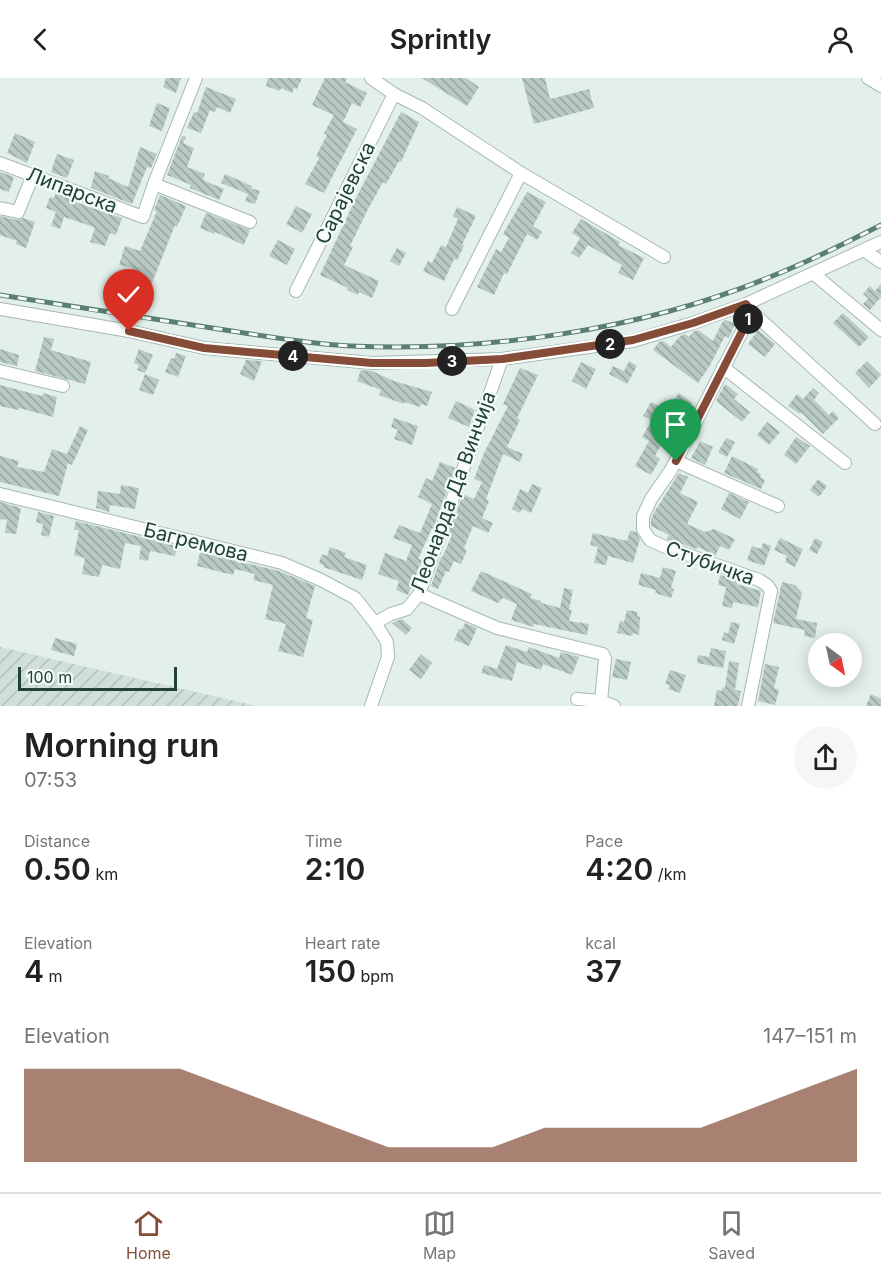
<!DOCTYPE html>
<meta charset="utf-8">
<style>
:root{--surface:#fff;--page:#f6f6f6;--text:#222;--muted:#767676;--line:#e0e0e0;--accent:#854c37}
body{margin:0;font-family:Inter,sans-serif;background:var(--page);color:var(--text);height:100vh;display:flex;flex-direction:column;font-size:22px;white-space:nowrap}
*{box-sizing:border-box;margin:0}
p{font-size:20px;color:var(--muted)}
.icon{flex:none;width:33px;height:33px;fill:none;stroke:currentColor;stroke-width:2;stroke-linecap:round;stroke-linejoin:round}
.map{position:relative;height:628px;overflow:hidden}
.panel{display:flex;flex-direction:column;background:var(--surface);flex:1}
.panel>*{flex:none}
.needle{width:39px;rotate:147deg}
.tools{position:absolute;left:808px;top:555px;display:grid;gap:12px}
.tools a{display:grid;place-items:center;width:54px;height:54px;border-radius:50%;background:var(--surface);box-shadow:0 3px 15px #0003;font-size:30px}
.scale{position:absolute;left:18px;bottom:15px;width:159px;box-sizing:border-box;padding-left:6px;border:3px solid #20423a;border-top:0;font-size:16px;line-height:21px;white-space:nowrap;color:#20423a;-webkit-text-stroke:4px #f4faf7;paint-order:stroke}
.pin{position:absolute;display:grid;place-items:center;width:51px;height:51px;color:#fff;margin:-62px -26px;border-radius:50% 50% 50% 0;rotate:-45deg;box-shadow:0 0 6px #0007}
.pin .icon{rotate:45deg}
.km{position:absolute;width:30px;height:30px;margin:-15px;border-radius:50%;background:#222;color:#fff;font-size:16px;line-height:30px;text-align:center}
.round{display:grid;place-items:center;flex:none;width:63px;height:63px;border-radius:32px;background:var(--page)}
.head{display:flex;align-items:center;justify-content:space-between;height:102px;padding:0 24px}
h1{font-size:33px;font-weight:600;line-height:45px}
.metrics{display:grid;grid-template-columns:repeat(3,1fr);gap:9px;height:102px;padding:6px 24px}
.metrics div{display:grid;align-content:center}
.metrics b{font-size:30px;font-weight:600}
.metrics small{font-size:16px;font-weight:400}
.metrics p{font-size:16px}
.chart{height:168px;padding:12px 24px}
.chart p{display:flex;justify-content:space-between}
.chart svg{width:100%;height:108px;margin-top:6px;fill:var(--accent);opacity:.7}
header{display:flex;justify-content:space-between;align-items:center;height:78px;padding:0 24px;background:var(--surface);font-size:27px;font-weight:600}
.dock{display:flex;justify-content:space-around;align-items:center;height:84px;border-top:2px solid var(--line);background:var(--surface);font-size:16px;color:var(--muted)}
.dock a{display:grid;justify-items:center;gap:3px}
.dock .current{color:var(--accent)}
.map>svg:first-child{display:block}
.industrial{fill:url(#industrial-furrows)}
.building{fill:url(#building-back-hatch)}
.lines{fill:none;stroke-linecap:round;stroke-linejoin:round}
.minor-casing{stroke:#a5b8b2;stroke-width:14}
.minor{stroke:#fff;stroke-width:12}
.rail-casing{stroke:#5b7e75;stroke-width:5}
.rail{stroke:#f4faf7;stroke-width:3;stroke-dasharray:9;stroke-linecap:butt}
.route-casing{stroke:#fff;stroke-width:12}
.route{stroke:#854c37;stroke-width:8}
.labels{text-anchor:middle;dominant-baseline:central;stroke-width:4.5;stroke-linejoin:round;paint-order:stroke}
.street-label{font-size:20px;fill:#20423a;stroke:#f4faf7}
</style>
<header><svg class="icon" aria-label="back" viewBox="0 0 24 24"><path d="M15 5l-7 7 7 7"/></svg>Sprintly<svg class="icon" aria-label="person" viewBox="0 0 24 24"><circle cx="12" cy="8" r="4"/><path d="M4 21q1-7 8-7t8 7"/></svg></header>
<div class="map">
<svg width="881" height="628" viewBox="0 0 881 628">
<defs>
<pattern id="industrial-furrows" width="10" height="10" patternUnits="userSpaceOnUse" patternTransform="scale(1.5)"><rect width="10" height="10" fill="#d1dfd9"/><path d="M-1 1l2-2M0 10L10 0M9 11l2-2" fill="none" stroke="#b3c1bb"/></pattern>
<pattern id="building-back-hatch" width="6" height="6" patternUnits="userSpaceOnUse" patternTransform="scale(1.5)"><rect width="6" height="6" fill="#b8cac3"/><path d="M-1 5l2 2M0 0l6 6M5-1l2 2" fill="none" stroke="#95a69f"/></pattern>
</defs>
<rect width="100%" height="100%" fill="#e3efea"/>
<path class="industrial" d="M0,569L257,628H0Z"/>
<g class="building">
<path d="M166,0H181L176,15L163,9Z"/>
<path d="M268,0H302L297,11L294,10L292,15L281,10L280,13L266,8Z"/>
<path d="M325,0H347L345,4L367,15L360,29L352,25L343,44L357,51L324,115L305,106L319,80L316,78L327,57L324,55L334,37L312,27Z"/>
<path d="M422,0H466L479,9L467,28Z"/>
<path d="M522,0H545L550,21L589,11L594,30L534,46Z"/>
<path d="M206,9L236,21L230,35L217,29L215,34L210,32L201,55L187,50L194,34L197,35Z"/>
<path d="M157,25L170,30L162,53L149,48Z"/>
<path d="M401,34L419,44L401,84L399,83L386,106L383,104L368,131L350,168L353,169L344,187L379,203L372,220L359,214L358,217L347,212L348,210L320,197L356,120Z"/>
<path d="M15,55L35,64L27,85L7,75Z"/>
<path d="M182,58L186,59L183,65L194,70L187,89L205,96L203,102L224,111L219,122L190,110L191,107L167,97Z"/>
<path d="M140,69L157,76L151,90L147,89L132,126L91,110L95,93L109,98L108,100L128,109Z"/>
<path d="M57,76L74,82L67,100L51,94Z"/>
<path d="M0,94L14,99L9,114L0,111Z"/>
<path d="M225,96L252,108L251,110L260,113L255,126L245,123L248,116L221,105Z"/>
<path d="M527,114L546,124L533,148L542,154L537,162L527,156L507,196L504,195L494,217L477,209L496,171L501,174L509,160L503,156Z"/>
<path d="M56,115L71,120L70,122L122,140L116,157L110,155L105,168L90,164L95,150L91,148L64,139L60,151L51,148L56,134L46,130L50,119L54,120Z"/>
<path d="M160,117L186,128L177,149L175,147L152,205L140,200L139,204L128,199L133,190L119,187L125,168L140,173L157,133L154,132Z"/>
<path d="M296,128L312,136L302,155L286,146Z"/>
<path d="M457,129L476,138L462,167L464,168L457,182L454,181L444,203L423,193L428,183L432,185L441,167L446,169L458,141L453,138Z"/>
<path d="M206,135L250,152L244,167L215,154L214,156L200,150Z"/>
<path d="M0,138L17,142L23,140L35,144L26,170L16,166L17,163L0,157Z"/>
<path d="M581,141L620,164L618,167L644,180L633,202L618,195L622,187L588,167L579,180L571,175L580,160L572,155Z"/>
<path d="M278,162L295,171L287,187L269,178Z"/>
<path d="M397,170L406,175L399,188L390,183Z"/>
<path d="M881,206V219L870,232L863,226L868,220L863,216L870,208L875,213Z"/>
<path d="M843,235L869,259L859,269L833,245Z"/>
<path d="M726,242L735,246L729,260L725,258L709,289L698,305L653,272L659,264L663,263L671,269L680,258L685,256L689,259L693,254L698,252L713,263L723,243Z"/>
<path d="M758,252L775,266L765,279L748,266Z"/>
<path d="M44,259L54,261L51,272L91,284L85,306L35,293Z"/>
<path d="M0,271L19,277L17,288L0,284Z"/>
<path d="M139,271L153,277L145,295L137,292L139,287L134,285Z"/>
<path d="M176,275L186,278L178,299L165,294L171,280L174,281Z"/>
<path d="M246,282L262,283L254,303L240,296Z"/>
<path d="M629,283L637,288L627,306L609,296L613,288L624,293Z"/>
<path d="M867,283L881,297L869,310L855,295Z"/>
<path d="M581,284L596,291L586,311L572,303Z"/>
<path d="M520,290L538,297L517,340L520,342L507,369L523,376L520,384L503,376L486,421L489,423L482,440L493,445L488,455L473,448L464,470L467,472L461,486L454,483L449,494L446,493L438,511L431,508L441,479L442,480L451,459L448,457L463,416L474,421L482,404L474,401L484,375L508,328L503,326Z"/>
<path d="M361,292L372,293L394,303L432,314L427,328L421,326L420,329L404,324V326L379,317L381,312L357,303Z"/>
<path d="M145,296L159,302L153,317L139,312Z"/>
<path d="M725,306L738,316L734,321L750,334L742,344L716,323Z"/>
<path d="M0,307L42,318L43,315L57,319L53,339L19,330L18,332L0,328Z"/>
<path d="M813,310L819,315L814,322L829,337L833,333L839,340L823,356L801,334L800,336L788,328L797,316L803,321Z"/>
<path d="M679,315L692,325L681,340L668,330Z"/>
<path d="M456,323L475,332L469,349L448,340Z"/>
<path d="M651,324L669,333L658,354L666,358L655,378L660,381L651,397L635,388L649,363L642,359L652,342L643,338Z"/>
<path d="M394,340L418,348L412,367L394,361L398,352L391,349Z"/>
<path d="M767,344L780,354L769,367L757,357Z"/>
<path d="M80,348L88,352L72,387L68,385L59,418L0,404V378L19,383L17,389L44,394L52,371L67,376Z"/>
<path d="M796,359L810,368L796,386L784,377Z"/>
<path d="M726,360L735,364L727,379L718,374Z"/>
<path d="M700,363L713,369L705,387L691,380Z"/>
<path d="M732,378L758,391L757,394L761,396L760,399L765,402L761,411L724,395Z"/>
<path d="M440,384L455,390L433,451L432,450L418,481L422,482L408,517L396,512L399,503L378,496L385,475L406,483L412,467L393,460L399,447L420,455L432,426L418,419L426,400L432,403Z"/>
<path d="M679,395L688,399L680,415L698,424L687,446L705,454L714,451L735,461L729,472L720,468L715,478L698,469L697,471L667,461L669,457L651,448V441L655,433Z"/>
<path d="M818,401L827,408L819,419L810,412Z"/>
<path d="M532,406L542,410L531,435L522,431L520,435L512,431L520,411L528,415Z"/>
<path d="M121,407L139,410L135,431L110,427L109,434L96,430L98,413L120,416Z"/>
<path d="M729,415L749,424L740,441L721,431Z"/>
<path d="M0,424L21,430L16,456L5,455L7,442L0,441Z"/>
<path d="M38,434L54,438L49,459L41,457L43,446L36,444Z"/>
<path d="M76,443L177,468L175,478L150,473L148,483L139,481L141,468L125,465L120,491L102,487L99,499L82,496L85,480L74,477L79,452H74Z"/>
<path d="M630,453L636,454L640,461L633,485L608,478L606,487L594,485L598,469L590,467L593,455L627,463Z"/>
<path d="M780,460L803,471L795,489L785,484L787,478L774,472Z"/>
<path d="M815,460L823,464L817,476L809,472Z"/>
<path d="M763,465L771,468L764,488L747,482L752,468L761,471Z"/>
<path d="M330,469L346,475L344,479L367,487L362,502L323,489L324,487L319,485L322,476L327,478Z"/>
<path d="M200,474L279,493L315,508L306,540L313,542L303,579L278,573L286,546L265,541L273,507L253,502L255,496L235,491L233,497L197,488Z"/>
<path d="M663,489L676,493L671,510L674,511L671,520L655,515L656,512L638,507L641,495L660,500Z"/>
<path d="M481,493L532,516L530,520L541,523V525L560,530L564,510L573,512L569,532H572L569,543L589,546L587,557L534,546L533,549L511,542L517,526L503,520L498,525L471,513Z"/>
<path d="M720,497L738,503L737,506L761,513L758,529L733,524L732,530L722,528L726,509L718,507Z"/>
<path d="M782,504L795,507L802,515L796,541L817,545L815,560L804,558L805,552L773,545Z"/>
<path d="M627,532L638,534L637,538L640,539L639,557L633,555L632,558L617,555L620,543L624,544Z"/>
<path d="M402,541L412,550L406,557L392,545Z"/>
<path d="M731,544L740,546L734,566L722,562L724,554L728,556Z"/>
<path d="M465,545L477,550L469,568L454,562L459,551L462,552Z"/>
<path d="M55,560L77,566L74,578L51,572Z"/>
<path d="M506,567L527,574L529,569L559,580L561,574L579,579L572,597L543,586L541,592L517,584L512,603L481,595L484,587L497,591Z"/>
<path d="M711,570L726,573L723,590L697,585L698,577L709,579Z"/>
<path d="M421,576L432,585L421,601L409,592Z"/>
<path d="M616,581L631,584L627,602L612,599Z"/>
<path d="M729,583L739,585L735,612L741,613L738,628H714L717,612L722,613L723,609L725,610Z"/>
<path d="M765,586L779,589L774,610L779,612L775,627L758,623Z"/>
<path d="M670,592L686,597L680,615L668,611L670,607L665,606Z"/>
<path d="M871,616L881,621V628H866Z"/>
</g>
<g class="lines">
<defs>
<g id="minor">
<path d="M371,0L394,16L422,30L521,95L664,179"/>
<path d="M868,0L881,8"/>
<path d="M0,85L143,139L154,106L196,0"/>
<path d="M154,106L250,144"/>
<path d="M0,130L18,134L33,97"/>
<path d="M864,172L881,184"/>
<path d="M814,196L881,252"/>
<path d="M296,213L394,16"/>
<path d="M746,226L752,234L671,392L651,421L643,438V451L650,462L663,468L759,502L767,507L771,513L748,628"/>
<path d="M0,231L129,253L204,270L372,285L502,281L633,263L693,245L746,226L881,164"/>
<path d="M452,231L521,95"/>
<path d="M752,234L875,346"/>
<path d="M723,289L845,385"/>
<path d="M0,293L63,308"/>
<path d="M676,383L778,428"/>
<path d="M0,416L282,485L321,502L355,520L375,545"/>
<path d="M419,516L497,550L603,576L605,581L601,623L614,628"/>
<path d="M577,621L601,623"/>
<path d="M371,628L388,579L387,564L375,545L391,536L407,531L419,516L502,281"/>
</g>
</defs>
<use href="#minor" class="minor-casing"/>
<use href="#minor" class="minor"/>
<defs>
<path id="rail" d="M0,217C75,229 150,241 225,252C266,258 309,266 351,268C489,274 641,252 770,199C808,184 844,166 881,147"/>
</defs>
<use href="#rail" class="rail-casing"/>
<use href="#rail" class="rail"/>
</g>
<g class="lines">
<defs>
<path id="route" d="M129,253L204,270L372,285H425L502,281L633,262L693,245L746,226L752,234L676,383"/>
</defs>
<use href="#route" class="route-casing"/>
<use href="#route" class="route"/>
</g>
<g class="labels">
<g class="street-label">
<text transform="translate(72 112) rotate(21)">Липарска</text>
<text transform="translate(345 115) rotate(-64)">Сарајевска</text>
<text transform="translate(453 414) rotate(-70)">Леонарда Да Винчија</text>
<text transform="translate(196 464) rotate(14)">Багремова</text>
<text transform="translate(710 485) rotate(20)">Стубичка</text>
</g>
</g>
</svg>
<div class="tools">
<a><svg class="needle" viewBox="-14 -14 28 28"><path d="M0-13l5 13h-10z" fill="#e53935"/><path d="M0 13l5-13h-10z" fill="#767676"/></svg></a>
</div>
<div class="scale">100 m</div>
<div class="pin" style="left:676px;top:383px;background:#1e9e55"><svg class="icon" aria-label="arrive" viewBox="0 0 24 24"><path d="M6 21V4h12l-3 4 3 4H6"/></svg></div>
<div class="pin" style="left:129px;top:253px;background:#d93025"><svg class="icon" aria-label="check" viewBox="0 0 24 24"><path d="M5 12l5 5 9-10"/></svg></div>
<b class="km" style="left:748px;top:241px">1</b>
<b class="km" style="left:610px;top:266px">2</b>
<b class="km" style="left:452px;top:283px">3</b>
<b class="km" style="left:293px;top:278px">4</b>
</div>
<section class="panel">
<div class="head"><div><h1>Morning run</h1><p>07:53</p></div><a class="round"><svg class="icon" aria-label="share" viewBox="0 0 24 24"><path d="M12 15V3M7 8l5-5 5 5M5 13v7h14v-7"/></svg></a></div>
<div class="metrics">
<div><p>Distance</p><b>0.50<small> km</small></b></div>
<div><p>Time</p><b>2:10</b></div>
<div><p>Pace</p><b>4:20<small> /km</small></b></div>
</div>
<div class="metrics">
<div><p>Elevation</p><b>4<small> m</small></b></div>
<div><p>Heart rate</p><b>150<small> bpm</small></b></div>
<div><p>kcal</p><b>37</b></div>
</div>
<div class="chart"><p><span>Elevation</span>147–151 m</p>
<svg viewBox="0 0 160 44" preserveAspectRatio="none"><path d="M0 44V6L10 6L20 6L30 6L40 14L50 22L60 30L70 38L80 38L90 38L100 30L110 30L120 30L130 30L140 22L150 14L160 6V44z"/></svg>
</div>
</section>
<nav class="dock">
<a class="current"><svg class="icon" aria-label="home" viewBox="0 0 24 24"><path d="M3 11l9-7 9 7M6 9v11h12V9"/></svg>Home</a>
<a><svg class="icon" aria-label="map" viewBox="0 0 24 24"><path d="M3 6l6-2 6 2 6-2v14l-6 2-6-2-6 2zM9 4v14M15 6v14"/></svg>Map</a>
<a><svg class="icon" aria-label="saved" viewBox="0 0 24 24"><path d="M7 4h10v16l-5-4-5 4z"/></svg>Saved</a>
</nav>
